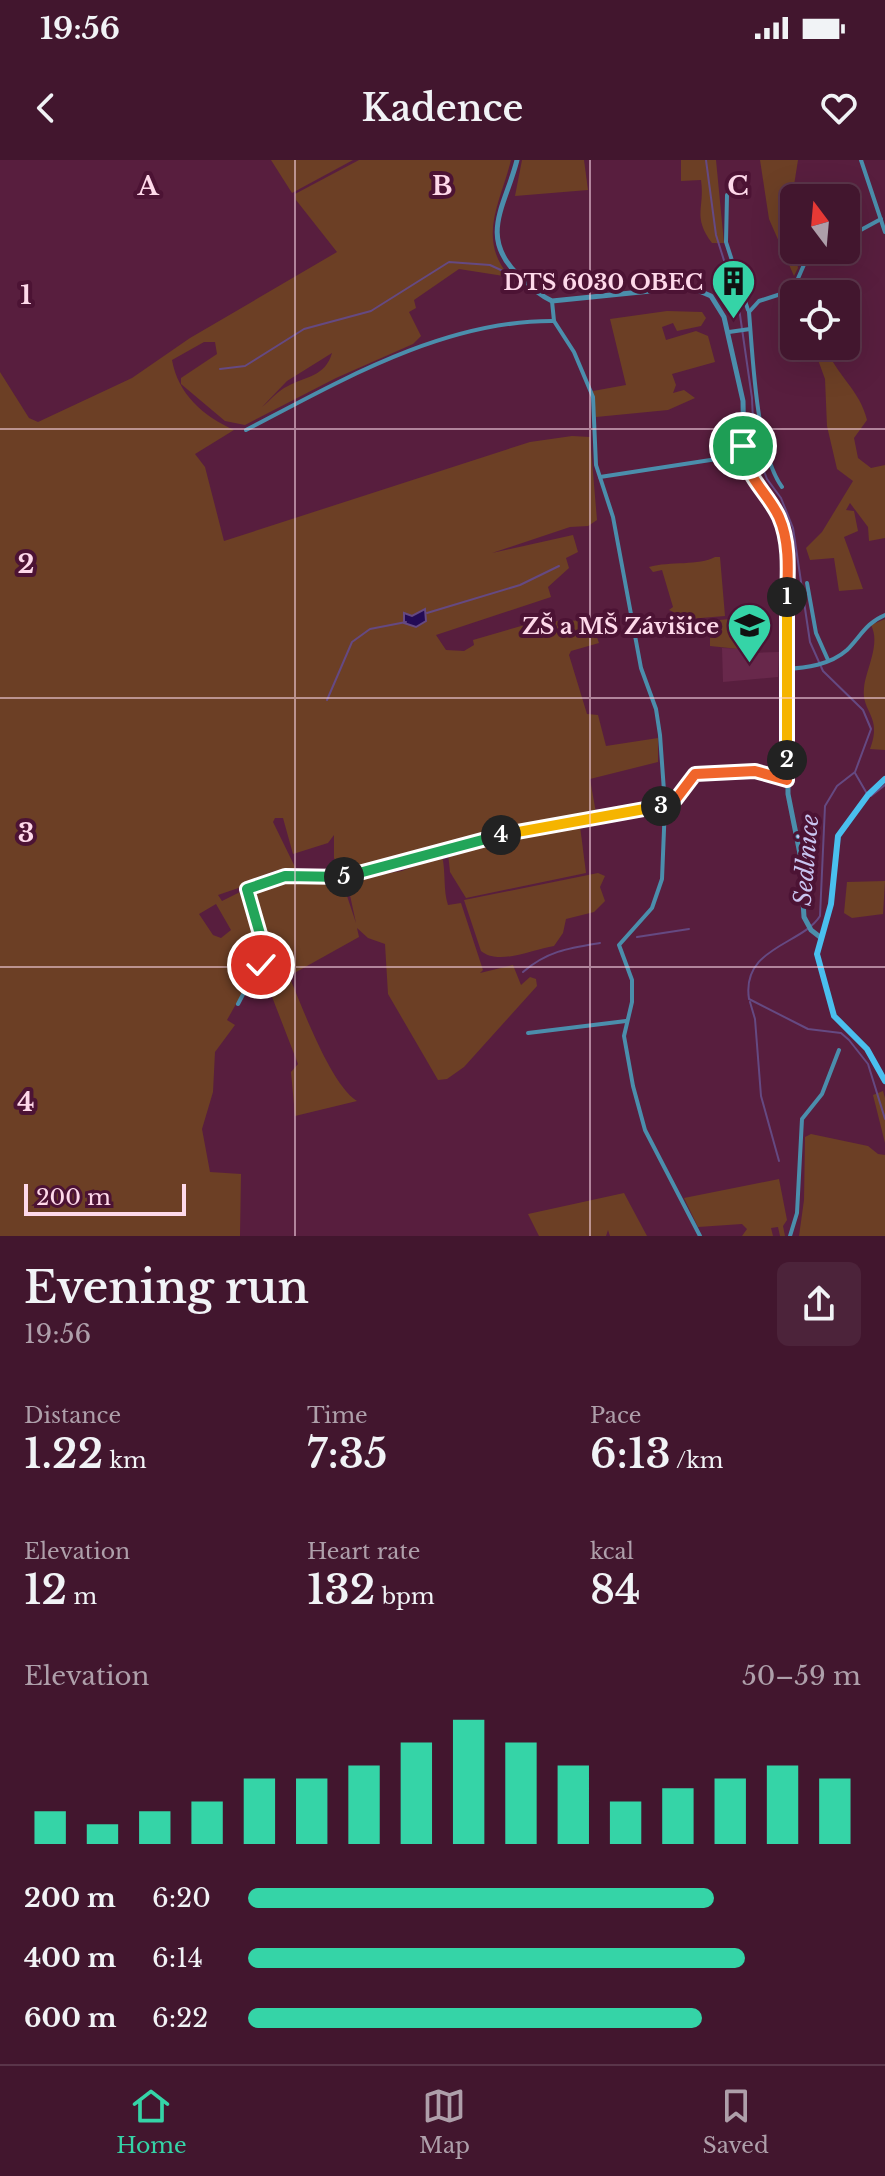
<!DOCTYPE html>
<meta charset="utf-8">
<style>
:root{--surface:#42162e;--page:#4c233a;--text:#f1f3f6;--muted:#ae9faa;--line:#5a354a;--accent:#35d4a7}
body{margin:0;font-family:"Libre Baskerville",serif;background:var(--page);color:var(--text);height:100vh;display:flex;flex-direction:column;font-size:30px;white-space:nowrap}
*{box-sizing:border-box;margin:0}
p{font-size:26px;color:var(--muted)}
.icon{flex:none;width:44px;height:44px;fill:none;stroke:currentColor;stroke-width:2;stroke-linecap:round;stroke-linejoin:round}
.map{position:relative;height:1076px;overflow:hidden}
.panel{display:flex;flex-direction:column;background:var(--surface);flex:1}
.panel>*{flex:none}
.needle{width:52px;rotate:344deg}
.buttons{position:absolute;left:780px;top:24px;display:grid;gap:16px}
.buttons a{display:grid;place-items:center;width:80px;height:80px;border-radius:12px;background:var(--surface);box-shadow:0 8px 32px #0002,0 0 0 2px var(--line);font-size:40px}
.scale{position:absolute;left:24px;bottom:20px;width:162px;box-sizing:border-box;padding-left:8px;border:4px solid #fed9ea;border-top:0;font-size:22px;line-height:28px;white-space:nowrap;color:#fed9ea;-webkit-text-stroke:6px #4c1334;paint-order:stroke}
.pin{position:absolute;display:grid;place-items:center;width:68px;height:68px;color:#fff;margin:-34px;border:4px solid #fff;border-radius:50%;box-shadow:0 2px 8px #0007}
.km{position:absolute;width:40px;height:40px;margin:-20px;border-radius:50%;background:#222;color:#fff;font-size:22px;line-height:40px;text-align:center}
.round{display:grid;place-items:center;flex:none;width:84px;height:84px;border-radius:12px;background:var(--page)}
.overview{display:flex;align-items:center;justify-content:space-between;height:136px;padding:0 24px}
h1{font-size:44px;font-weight:600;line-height:60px}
.stats{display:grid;grid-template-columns:repeat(3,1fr);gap:12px;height:136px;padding:8px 24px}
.stats div{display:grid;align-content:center}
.stats b{font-size:40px;font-weight:600}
.stats small{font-size:22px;font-weight:400}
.stats p{font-size:22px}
.chart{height:224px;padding:16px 24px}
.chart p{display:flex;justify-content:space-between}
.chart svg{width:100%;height:144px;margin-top:8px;stroke:var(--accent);stroke-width:6}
ul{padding:0 24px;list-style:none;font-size:26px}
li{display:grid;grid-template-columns:128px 96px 1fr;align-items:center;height:60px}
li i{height:20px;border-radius:10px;background:var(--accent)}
.status{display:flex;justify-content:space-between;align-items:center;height:56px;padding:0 40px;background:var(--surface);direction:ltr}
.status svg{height:22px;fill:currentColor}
header{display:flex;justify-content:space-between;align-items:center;height:104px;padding:0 24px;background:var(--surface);font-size:36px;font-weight:600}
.tabs{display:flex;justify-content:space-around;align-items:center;height:112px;border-top:2px solid var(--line);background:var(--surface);font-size:22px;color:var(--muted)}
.tabs a{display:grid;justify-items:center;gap:4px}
.tabs .current{color:var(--accent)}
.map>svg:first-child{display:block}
.built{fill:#68284b}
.green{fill:#6c3f25;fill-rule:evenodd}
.water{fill:#230b55;stroke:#654982;stroke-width:2}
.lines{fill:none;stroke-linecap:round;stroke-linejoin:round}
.stream{stroke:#654982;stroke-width:2}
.minor{stroke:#4b8eac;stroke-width:4}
.tertiary{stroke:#4b8eac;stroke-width:5}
.secondary{stroke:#4abfee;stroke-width:6}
.split-1-casing{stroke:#fff;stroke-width:16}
.split-2-casing{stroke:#fff;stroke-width:16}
.split-3-casing{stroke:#fff;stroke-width:16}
.split-4-casing{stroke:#fff;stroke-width:16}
.split-5-casing{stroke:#fff;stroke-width:16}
.split-6-casing{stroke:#fff;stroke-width:16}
.split-1{stroke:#f0652b;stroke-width:10}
.split-2{stroke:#f5b400;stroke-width:10}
.split-3{stroke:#f0652b;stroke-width:10}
.split-4{stroke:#f5b400;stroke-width:10}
.split-5{stroke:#22a559;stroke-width:10}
.split-6{stroke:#22a559;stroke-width:10}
.grid{fill:none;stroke:#fed9ea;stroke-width:2;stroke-opacity:0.55}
.labels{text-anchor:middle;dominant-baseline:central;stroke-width:8;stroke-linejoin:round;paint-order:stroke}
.poi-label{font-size:22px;font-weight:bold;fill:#fed9ea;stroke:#4c1334;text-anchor:end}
.water-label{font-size:24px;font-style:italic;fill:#c9c5f1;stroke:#4c1334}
.grid-label{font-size:26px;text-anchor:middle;font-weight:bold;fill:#fed9ea;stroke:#4c1334;stroke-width:8;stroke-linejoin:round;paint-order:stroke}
</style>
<div class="status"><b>19:56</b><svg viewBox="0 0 49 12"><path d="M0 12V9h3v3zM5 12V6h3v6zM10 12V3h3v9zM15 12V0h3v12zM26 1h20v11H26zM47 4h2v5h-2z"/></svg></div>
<header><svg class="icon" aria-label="back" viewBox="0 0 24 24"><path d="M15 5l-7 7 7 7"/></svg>Kadence<svg class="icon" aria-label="heart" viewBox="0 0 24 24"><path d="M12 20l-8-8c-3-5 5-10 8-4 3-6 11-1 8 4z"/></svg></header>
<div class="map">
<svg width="885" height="1076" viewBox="0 0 885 1076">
<rect width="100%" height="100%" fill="#581e3e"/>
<path class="built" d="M722,488L751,489V493L779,492L778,517L723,522Z"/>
<g class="green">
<path d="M271,0H353L292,33Z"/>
<path d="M359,0H511C501,41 476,79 510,117L459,109L414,140L416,148L409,152L421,176L413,184L336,218L245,265L225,261L181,224V218L217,194L215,182H204L172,200C178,234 203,256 234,270L195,294L205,307L224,381L530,282L572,276L590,277L597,360L588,366L570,367L492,393L573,375L578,392L566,398L569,408L548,427L551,437L436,475L446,490L464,491L474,485L473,480L535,462L591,460L599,483L571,491L569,495L587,554L598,555L606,586L658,578V602L590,619L596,653L485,674L350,713L348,706L344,707L345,714L334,698V675L328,683L293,694L283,658H275L273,662L296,709L274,711L257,718L259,721L218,735L222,741L240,732C251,761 270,776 256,809L251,797L247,798L254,812L227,860L235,865L215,892L213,932L202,969L210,1012L241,1014L240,1076H0V212L29,258L38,262L132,218L190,178L337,92L296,40L295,34ZM332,193C325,217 306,216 288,226C277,231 271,240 262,247L287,221ZM216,744L231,770L221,778L213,775L199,754Z"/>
<path d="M522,0H584L588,30L515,36Z"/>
<path d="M681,0H716L724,83H712C692,56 705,49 701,20L681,21Z"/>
<path d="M760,0H798L789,57L798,108L794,116L769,59Z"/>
<path d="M667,151L702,152L706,158L701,166L677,171L673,163L662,167L666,180L696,171L708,176L715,202L672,214L676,225L673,233L684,230L695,238L668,250L596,257L593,231L626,225L610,159Z"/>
<path d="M813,186H825C836,215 860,230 867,260L854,278L858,298L871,308L885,305V378L869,381L868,367L850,343L846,350L854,351L858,371L844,377L863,429L839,431L834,398L810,400L806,388L822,372L853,321L837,309L827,266L825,219Z"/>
<path d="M715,397H720L725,456L689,459L669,450L673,447L662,410L653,412L649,407C670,401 699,406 715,397Z"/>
<path d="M739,458V489L710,486V461Z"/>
<path d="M885,459V590L870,589C883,556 861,552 864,528C866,509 881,484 871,465Z"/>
<path d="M580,666L586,713L466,738L450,712L448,693C487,680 539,670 580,666Z"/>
<path d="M442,695C446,713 443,730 448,745L461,743L483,810L480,813L513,805L521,825L530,817L536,819L537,826L464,907L447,919L438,920L388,834L385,784L368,778L357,768L359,777L289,816C302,846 330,924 357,941L295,956L291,912L298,904L269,829L278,822L282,828L287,825L266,786L252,731L288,719L342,721L356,763L348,726L351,719L402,711Z"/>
<path d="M598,713L605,716L600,727L605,741L594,752L566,759L563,773L554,786C533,789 499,806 481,791L464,740Z"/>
<path d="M885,721L883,754L852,758L844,753L847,722Z"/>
<path d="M883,931L885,938V983L873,935Z"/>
<path d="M811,974L868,986L878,994L885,995V1076H799L804,1040L805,977Z"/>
<path d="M779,1019L787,1060L783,1066L785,1076H780L778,1067L771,1068L773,1076H742L747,1069L742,1064L698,1067L684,1038Z"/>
<path d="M624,1033L647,1076H610L608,1070L606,1076H539L528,1054Z"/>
</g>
<path class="water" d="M425,449L426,461L416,467L404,463V453L412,456Z"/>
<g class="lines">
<g class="stream">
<path d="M706,0L716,75L739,148L752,238L754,285L767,319L781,338L793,368L810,482L823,511L863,550L871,569L855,612L837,626L825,646L820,756C802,785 741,787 749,839L808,869L841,873L849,880L868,904L885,959"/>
<path d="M220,209L245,206L304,169L371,151L449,102L490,105L503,111"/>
<path d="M427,453L520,425L559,406"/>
<path d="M327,540L352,482L370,469L406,462"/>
<path d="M855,613L866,632"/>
<path d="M871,636L885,625"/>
<path d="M637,777L689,769"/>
<path d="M523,812C547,791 569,788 600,783"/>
<path d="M750,842L755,859L761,936L779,1001"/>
</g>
<g class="minor">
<path d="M861,0L885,72"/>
<path d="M727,35L726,82L748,150"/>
<path d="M846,78L881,59"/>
<path d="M552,141L554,161L574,192L593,237L596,305L613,357L641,508L656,549L660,575L665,645L662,719L652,748L619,785L632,820V842L624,876L633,926L645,970L700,1076"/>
<path d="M729,172L750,169"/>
<path d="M246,270C340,221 444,160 554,161"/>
<path d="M600,317L743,295"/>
<path d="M782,327C756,291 753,198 749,152L759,141L793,130L806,100L820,90"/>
<path d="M807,423L816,473L828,500"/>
<path d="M785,509C806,508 830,505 847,490C860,477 867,462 885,455"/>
<path d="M238,844L264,795L247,733L250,727L285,716L344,717L486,677L665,645L676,639L695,614L755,611L787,620"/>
<path d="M528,873L626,861"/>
<path d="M790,1076L797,1053L802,959L822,934L839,890"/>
</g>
<path class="tertiary" d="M517,0C506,45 478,76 518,115C528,125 539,135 552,141L690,127L711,136L724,157L743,241L744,299L751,317L780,358L787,386L788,634L800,694L804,757L811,770L820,777"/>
<path class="secondary" d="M885,619L868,635L838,676L831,744L817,794L834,856L867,889L885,921"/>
</g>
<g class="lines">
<defs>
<path id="split-1" d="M743,286C744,317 767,331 779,357C790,382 788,411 787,437"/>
<path id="split-2" d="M787,600V437"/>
<path id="split-3" d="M661,646L676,639L695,614L755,611L787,620V600"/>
<path id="split-4" d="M501,675L661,646"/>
<path id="split-5" d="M344,717L501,675"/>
<path id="split-6" d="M261,805L264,788L247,729L285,716L344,717"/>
</defs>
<use href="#split-1" class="split-1-casing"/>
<use href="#split-2" class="split-2-casing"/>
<use href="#split-3" class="split-3-casing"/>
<use href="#split-4" class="split-4-casing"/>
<use href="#split-5" class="split-5-casing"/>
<use href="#split-6" class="split-6-casing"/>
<use href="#split-1" class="split-1"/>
<use href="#split-2" class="split-2"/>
<use href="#split-3" class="split-3"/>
<use href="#split-4" class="split-4"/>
<use href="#split-5" class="split-5"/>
<use href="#split-6" class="split-6"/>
</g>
<path class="grid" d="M295,0V1076M590,0V1076M0,269H885M0,538H885M0,807H885"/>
<defs>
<symbol id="building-pin" viewBox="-11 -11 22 30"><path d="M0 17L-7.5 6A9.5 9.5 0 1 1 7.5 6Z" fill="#35d4a7" stroke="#4c1334"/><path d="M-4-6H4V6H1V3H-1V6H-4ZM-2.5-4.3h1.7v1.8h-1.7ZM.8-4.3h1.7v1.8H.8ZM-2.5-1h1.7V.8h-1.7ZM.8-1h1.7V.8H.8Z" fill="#111"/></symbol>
<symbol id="school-pin" viewBox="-11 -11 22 30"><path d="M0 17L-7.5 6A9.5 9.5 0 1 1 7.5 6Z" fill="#35d4a7" stroke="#4c1334"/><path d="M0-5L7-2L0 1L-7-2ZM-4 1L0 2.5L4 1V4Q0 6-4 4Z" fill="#111"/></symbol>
</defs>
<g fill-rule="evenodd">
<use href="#building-pin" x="708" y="96" width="51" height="69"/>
<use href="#school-pin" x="724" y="440" width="51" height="69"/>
</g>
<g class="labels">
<g class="poi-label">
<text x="703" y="122">DTS 6030 OBEC</text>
<text x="719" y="466">ZŠ a MŠ Závišice</text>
</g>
<g class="water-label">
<text transform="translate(806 700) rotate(-85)">Sedlnice</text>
</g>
</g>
<g class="grid-label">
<text x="148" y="35">A</text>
<text x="442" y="35">B</text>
<text x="738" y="35">C</text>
<text x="26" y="144">1</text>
<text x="26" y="413">2</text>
<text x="26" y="682">3</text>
<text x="26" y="951">4</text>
</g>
</svg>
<div class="buttons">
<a><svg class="needle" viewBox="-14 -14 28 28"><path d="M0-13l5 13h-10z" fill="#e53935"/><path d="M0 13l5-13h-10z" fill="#ae9faa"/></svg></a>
<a><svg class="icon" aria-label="locate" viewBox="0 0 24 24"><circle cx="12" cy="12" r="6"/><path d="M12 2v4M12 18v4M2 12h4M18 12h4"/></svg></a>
</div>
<div class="scale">200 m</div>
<div class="pin" style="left:743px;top:286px;background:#1e9e55"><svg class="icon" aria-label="arrive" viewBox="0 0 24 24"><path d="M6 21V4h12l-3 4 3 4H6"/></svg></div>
<div class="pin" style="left:261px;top:805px;background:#d93025"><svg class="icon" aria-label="check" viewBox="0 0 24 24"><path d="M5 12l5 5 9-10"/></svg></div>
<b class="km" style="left:787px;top:437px">1</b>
<b class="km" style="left:787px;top:600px">2</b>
<b class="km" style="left:661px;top:646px">3</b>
<b class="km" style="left:501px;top:675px">4</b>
<b class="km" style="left:344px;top:717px">5</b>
</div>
<section class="panel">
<div class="overview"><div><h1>Evening run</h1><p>19:56</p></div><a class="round"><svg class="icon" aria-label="share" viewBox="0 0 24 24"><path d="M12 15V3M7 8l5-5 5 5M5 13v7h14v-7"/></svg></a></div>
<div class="stats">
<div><p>Distance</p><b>1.22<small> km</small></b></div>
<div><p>Time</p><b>7:35</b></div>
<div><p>Pace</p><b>6:13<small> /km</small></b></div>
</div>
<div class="stats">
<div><p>Elevation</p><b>12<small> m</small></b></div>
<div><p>Heart rate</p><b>132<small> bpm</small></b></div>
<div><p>kcal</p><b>84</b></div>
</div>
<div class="chart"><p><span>Elevation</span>50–59 m</p>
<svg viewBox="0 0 160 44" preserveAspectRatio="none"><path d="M5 44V34M15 44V38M25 44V34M35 44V31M45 44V24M55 44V24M65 44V20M75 44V13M85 44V6M95 44V13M105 44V20M115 44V31M125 44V27M135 44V24M145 44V20M155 44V24"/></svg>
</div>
<ul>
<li><b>200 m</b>6:20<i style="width:76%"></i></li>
<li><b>400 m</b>6:14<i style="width:81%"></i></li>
<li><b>600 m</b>6:22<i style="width:74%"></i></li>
</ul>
</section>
<nav class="tabs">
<a class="current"><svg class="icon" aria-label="home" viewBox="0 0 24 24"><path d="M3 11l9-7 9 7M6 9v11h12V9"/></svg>Home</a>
<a><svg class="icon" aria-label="map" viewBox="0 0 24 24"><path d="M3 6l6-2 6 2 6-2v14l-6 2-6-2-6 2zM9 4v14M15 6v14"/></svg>Map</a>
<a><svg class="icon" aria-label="saved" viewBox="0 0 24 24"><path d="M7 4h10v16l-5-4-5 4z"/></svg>Saved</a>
</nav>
